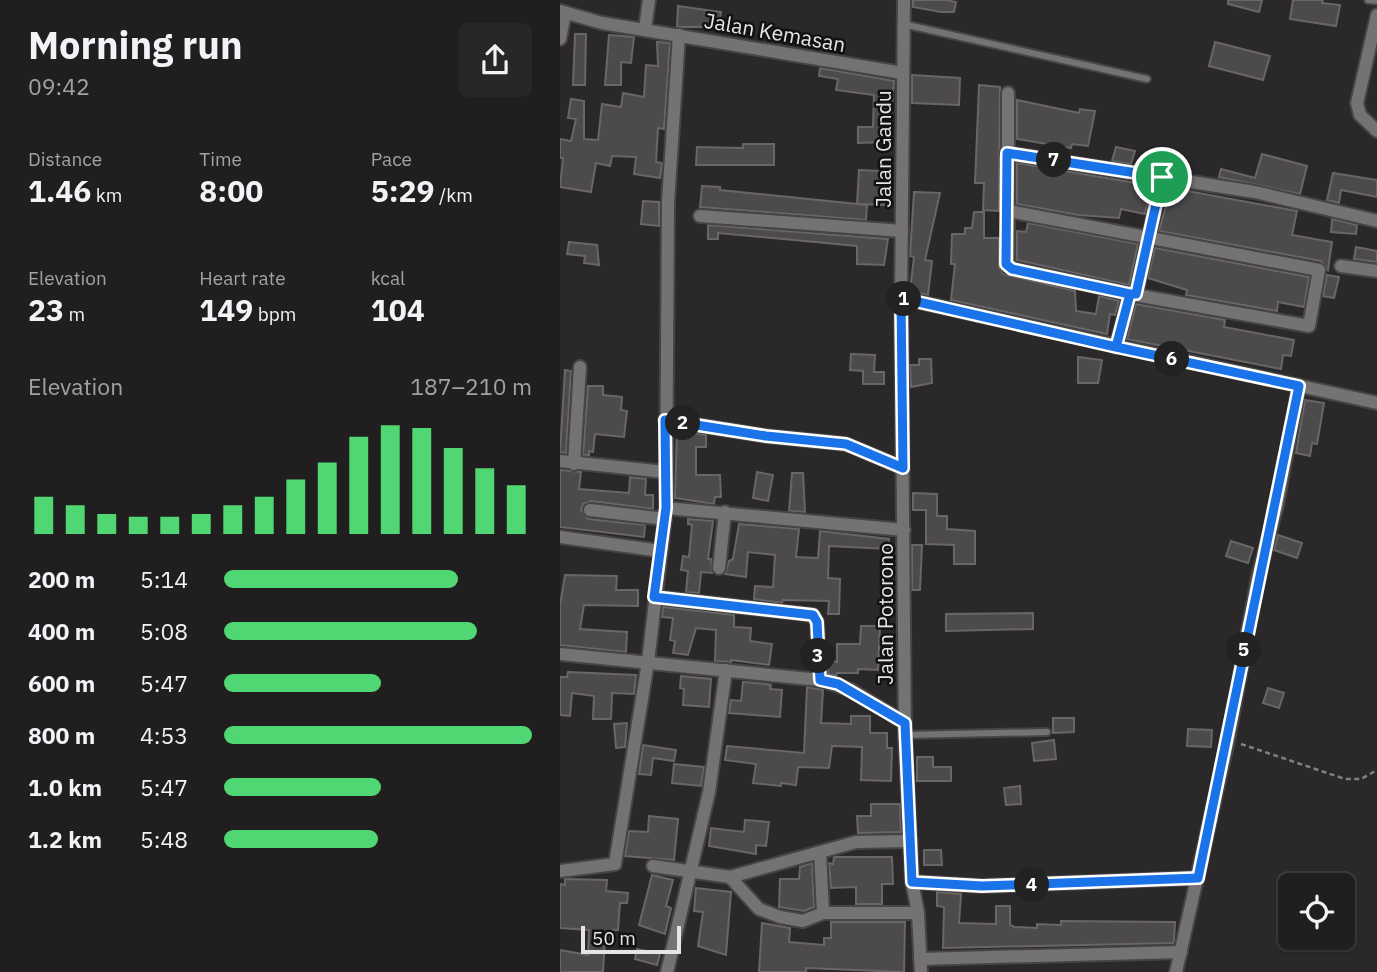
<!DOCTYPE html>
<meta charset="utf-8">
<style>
:root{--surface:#201e1f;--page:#282728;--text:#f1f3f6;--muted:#a2a2a4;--line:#3d3c3d;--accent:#51d674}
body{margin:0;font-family:"IBM Plex Sans",sans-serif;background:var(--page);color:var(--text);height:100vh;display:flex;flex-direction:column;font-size:26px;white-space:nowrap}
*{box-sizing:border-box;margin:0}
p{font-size:23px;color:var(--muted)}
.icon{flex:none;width:38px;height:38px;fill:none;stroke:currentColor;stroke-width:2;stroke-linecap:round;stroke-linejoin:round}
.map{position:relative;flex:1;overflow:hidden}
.panel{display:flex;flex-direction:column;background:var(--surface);width:560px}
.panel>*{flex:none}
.buttons{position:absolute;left:718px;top:873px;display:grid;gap:14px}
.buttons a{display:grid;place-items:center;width:77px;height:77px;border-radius:10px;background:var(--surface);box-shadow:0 2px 5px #0004,0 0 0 2px var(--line);font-size:35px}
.scale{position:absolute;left:21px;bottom:18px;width:100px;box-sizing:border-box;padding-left:7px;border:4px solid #e6e4e5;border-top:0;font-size:19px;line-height:24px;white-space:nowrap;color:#e6e4e5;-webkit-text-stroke:5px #131112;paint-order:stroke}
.pin{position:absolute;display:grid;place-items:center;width:60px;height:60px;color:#fff;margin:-30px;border:4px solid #fff;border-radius:50%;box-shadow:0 2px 7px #0007}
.km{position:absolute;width:35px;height:35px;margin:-18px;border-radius:50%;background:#222;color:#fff;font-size:19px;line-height:35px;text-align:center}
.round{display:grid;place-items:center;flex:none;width:74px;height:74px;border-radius:10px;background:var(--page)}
.summary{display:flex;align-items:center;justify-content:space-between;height:119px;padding:0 28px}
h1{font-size:38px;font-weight:700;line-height:52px}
.stats{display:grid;grid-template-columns:repeat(3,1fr);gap:10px;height:119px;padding:7px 28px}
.stats div{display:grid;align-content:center}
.stats b{font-size:30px;font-weight:700}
.stats small{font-size:19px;font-weight:400}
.stats p{font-size:19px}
.chart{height:196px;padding:14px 28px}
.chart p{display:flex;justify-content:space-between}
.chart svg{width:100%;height:126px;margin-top:7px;stroke:var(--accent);stroke-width:6}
ul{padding:0 28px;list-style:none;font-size:23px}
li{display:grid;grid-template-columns:112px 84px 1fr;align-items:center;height:52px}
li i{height:18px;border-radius:9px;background:var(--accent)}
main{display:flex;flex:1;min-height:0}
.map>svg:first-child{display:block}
.building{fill:#4d4a4b;stroke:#696667;stroke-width:2}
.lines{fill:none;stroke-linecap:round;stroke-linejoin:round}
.lane-casing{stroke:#464445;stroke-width:10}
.street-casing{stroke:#464445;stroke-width:16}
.path{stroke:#838182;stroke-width:2.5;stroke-dasharray:5 3.5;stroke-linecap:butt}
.lane{stroke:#757273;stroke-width:6}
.street{stroke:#757273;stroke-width:12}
.route-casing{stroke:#fff;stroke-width:14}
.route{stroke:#1a73e8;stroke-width:9}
.labels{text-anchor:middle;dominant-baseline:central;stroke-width:5;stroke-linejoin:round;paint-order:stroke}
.street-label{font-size:21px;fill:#e6e4e5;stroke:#131112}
</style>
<main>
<section class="panel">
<div class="summary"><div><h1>Morning run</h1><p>09:42</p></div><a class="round"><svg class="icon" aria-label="share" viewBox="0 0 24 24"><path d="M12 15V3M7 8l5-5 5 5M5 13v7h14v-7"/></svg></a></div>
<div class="stats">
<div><p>Distance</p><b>1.46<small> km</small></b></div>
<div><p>Time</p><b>8:00</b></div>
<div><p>Pace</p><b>5:29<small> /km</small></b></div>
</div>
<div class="stats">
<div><p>Elevation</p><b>23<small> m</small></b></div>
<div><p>Heart rate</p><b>149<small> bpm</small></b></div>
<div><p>kcal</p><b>104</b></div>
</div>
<div class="chart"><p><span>Elevation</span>187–210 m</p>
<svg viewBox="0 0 160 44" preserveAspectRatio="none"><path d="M5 44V31M15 44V34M25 44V37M35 44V38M45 44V38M55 44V37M65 44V34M75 44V31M85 44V25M95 44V19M105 44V10M115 44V6M125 44V7M135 44V14M145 44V21M155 44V27"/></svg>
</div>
<ul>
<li><b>200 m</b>5:14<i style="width:76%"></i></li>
<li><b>400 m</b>5:08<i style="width:82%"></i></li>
<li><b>600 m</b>5:47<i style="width:51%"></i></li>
<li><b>800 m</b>4:53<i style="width:100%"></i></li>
<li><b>1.0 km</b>5:47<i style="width:51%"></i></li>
<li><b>1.2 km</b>5:48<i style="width:50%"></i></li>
</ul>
</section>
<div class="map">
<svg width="817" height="972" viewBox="0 0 817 972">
<rect width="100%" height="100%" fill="#2b2829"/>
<g class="building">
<path d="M353,0H386L396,2L394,12H381L353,7Z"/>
<path d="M668,0H702L699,12L668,4Z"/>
<path d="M733,0H763L762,3L780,5L776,26L730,19Z"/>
<path d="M118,6L161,12L159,27H117Z"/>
<path d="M15,34H26L25,85H13Z"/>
<path d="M49,35L74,37L71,63L61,62V85H45Z"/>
<path d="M97,42L110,43L104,129L98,128L96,162L102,163L100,178L74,174L76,157L52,156L50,166L36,163L31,192L0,187L3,158H0V139L11,141L16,119L8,118L11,99L24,101V139L38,140L42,104L61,107L63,93L84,97L86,65L98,66Z"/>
<path d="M655,42L710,56L703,80L649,66Z"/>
<path d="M260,68L334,81L329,142L298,143V127H313L314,95L276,90L278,79L259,76Z"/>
<path d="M352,75L400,78L399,105L352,103Z"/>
<path d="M419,85L440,87L439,211L423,210L424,183H415Z"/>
<path d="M457,100L519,113L520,109L535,111L528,146L512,144L511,148L457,139Z"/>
<path d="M183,144H214V165H136L137,147L183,148Z"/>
<path d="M556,147L575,151L571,164L552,161Z"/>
<path d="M702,154L747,166L740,194L659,177L661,169L695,178Z"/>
<path d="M457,163L588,185L587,189L590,190L585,214L561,209L559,218L518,215L457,204Z"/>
<path d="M299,170L320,171L319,186H325L324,205L297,204Z"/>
<path d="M773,173L817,180V197L781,190L779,203L767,200Z"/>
<path d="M142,186L160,187V190L307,205L306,220L140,207Z"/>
<path d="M611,188L737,211L732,235L772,242L768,270L761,261L599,231Z"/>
<path d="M354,192L380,193L365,260L372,261L368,295L350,291L354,257L350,256Z"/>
<path d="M83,201L99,202V226L81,224Z"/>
<path d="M414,212H424V238H439V267L443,274L515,291L516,311L536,314L539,296L559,301L555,315L550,314L547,334L391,300L395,264H391L392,234H405V228H412Z"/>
<path d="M772,219L797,225L796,234L771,232Z"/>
<path d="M468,223L578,244L569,285L457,260V231L466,232Z"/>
<path d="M148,225L328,239L324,265L297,264V246L158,233V239H148Z"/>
<path d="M9,242L37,245L39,265L24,263L25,256L7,254Z"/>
<path d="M796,247L817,251V262L794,259Z"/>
<path d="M595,248L749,277L744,307L718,302L717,311L626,295L627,290L588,278Z"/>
<path d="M767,275L779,277L774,298L763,296Z"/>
<path d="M576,304L665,320L664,327L734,340L731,356L723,355L721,369L567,339Z"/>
<path d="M291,354L315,355L314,372H324V384H303V371L290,370Z"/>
<path d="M518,357L542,360L538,383H518Z"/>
<path d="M359,359H371L372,383L351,387L350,365H359Z"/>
<path d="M5,370L11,371L6,453L0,452Z"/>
<path d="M28,386H43V395L62,397L61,410L67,411L64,437L35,434L33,452L29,451V455H23Z"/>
<path d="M745,400L764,403L757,444L752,443L750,456L736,453Z"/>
<path d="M117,431L146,435V447H136V475H160L161,497H155L154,504L115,498Z"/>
<path d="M0,470L21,472L19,489L69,493L70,477L86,479L85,495H93V509L31,501L23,504L21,510L28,519L85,525L84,537L0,527Z"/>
<path d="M197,472L213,475L208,501L193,498Z"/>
<path d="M232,473H243L245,512L229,511Z"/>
<path d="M353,493L377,494V516H387V529L415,531V564H394V545L366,544V510H353Z"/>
<path d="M128,519L153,521L148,559H151L152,573L141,572L139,593L126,592L128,571L121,570L123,556L129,557L132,525L128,524Z"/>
<path d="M179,524L239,529L236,557L258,558L260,531L329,539L328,549L269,546L268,578L280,579L279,614H268L269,601L223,600L222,603L194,599L195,586L213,587L215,555L188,552L186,577L165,574L169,561L173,559Z"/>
<path d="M718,535L742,543L737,558L714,550Z"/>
<path d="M671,541L693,548L688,563L666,556Z"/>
<path d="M352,545H362L360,590H352Z"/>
<path d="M5,575L57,576L56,590H78V606L24,605L20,629L67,632L66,652L0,645V605Z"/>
<path d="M103,607L174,615V627L191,628L190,641L212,644L209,665L171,660V662L155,661L156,630L136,628L128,655L113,653L115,641L110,640L113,618L102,617Z"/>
<path d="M473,613V629L386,631V614Z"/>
<path d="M301,626H320L318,670L298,669V673H277L276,676L268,674V660L277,662V644H300Z"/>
<path d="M8,672L76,675L74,694L52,693L51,719H33L34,696L12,693L10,716L0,715V677H7Z"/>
<path d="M121,676L151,679L149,707L123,705L124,689L120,688Z"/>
<path d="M183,682L206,684L211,685L210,689L222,690L220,717L169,713L171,700L181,701Z"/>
<path d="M247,687L263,690L261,723L291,724V716H310V733H327V748H332L331,781L301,780L302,747L272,746L269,768L238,767L236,785L221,783V786L193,783L196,764L165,760L167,746L244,753Z"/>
<path d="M708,688L724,693L719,708L703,703Z"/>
<path d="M493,718H514V732L493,733Z"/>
<path d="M67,723L65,747L56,748L54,724Z"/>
<path d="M628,729L652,730L651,747L627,746Z"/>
<path d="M494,740L496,759L474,761L472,743Z"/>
<path d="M83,745L116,750L114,761L93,758L91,775L79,774Z"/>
<path d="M357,757H373V767H391V781H357Z"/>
<path d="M114,764L144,767L141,786L112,783Z"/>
<path d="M460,786L461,804L446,805L444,788Z"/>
<path d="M311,804H340L341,832L298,833L297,816H311Z"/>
<path d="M89,816L118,819L114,860L65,856L69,831L88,832Z"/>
<path d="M185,820L209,822L206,846L196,845V854L149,846L151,828L184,832Z"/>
<path d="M364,850H381L382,865H364Z"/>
<path d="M274,857H332L333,884H322V904H296V887L271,888L269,863L273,864Z"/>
<path d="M252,863L254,907L244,911L219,907L220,879H239L240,867Z"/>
<path d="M92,875L113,880L106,906L111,908L105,934L79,925Z"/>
<path d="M5,879L47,880L46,891L68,893L67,903H60L58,930H50V939H45L43,972H0V950L28,955L29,930L0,928V884L5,885Z"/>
<path d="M136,888L171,892L166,955L138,946L143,912L134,911Z"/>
<path d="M377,892L401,894L399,923L436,924V906H450V925L455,927L477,928V924L501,925V921L615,922L614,940L613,943L383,948L384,907L377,906Z"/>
<path d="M271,922H345L344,972L246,968V972H199L202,923L230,928L229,942L264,945V938H271Z"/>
<path d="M77,949L100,954L97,965L75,959Z"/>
</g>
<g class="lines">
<defs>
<g id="lane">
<path d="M808,0L817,1"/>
<path d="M343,24L587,79"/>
<path d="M345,735L487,732"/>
</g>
<g id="street">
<path d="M344,0L341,298L345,735L352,882L358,913L361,972"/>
<path d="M0,11L42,23L342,73"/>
<path d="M817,15L797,103L800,115L817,131"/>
<path d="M85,29L89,0"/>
<path d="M0,39L5,13"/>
<path d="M448,93V267L570,294L749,326L759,270L449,211"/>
<path d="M447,153L695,192L817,221"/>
<path d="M140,216L342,231"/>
<path d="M781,266L817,271"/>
<path d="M576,294L602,177"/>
<path d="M341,298L817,403"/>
<path d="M556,347L570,294"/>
<path d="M105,420L206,436L286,444L343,468"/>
<path d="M0,461L105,472"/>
<path d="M14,464L20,367"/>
<path d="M106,508L344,530"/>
<path d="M30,510L105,519"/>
<path d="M0,537L101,551"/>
<path d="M159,568L165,512"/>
<path d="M95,597L253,615L257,622L260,680"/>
<path d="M0,654L260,680L291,690L345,723"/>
<path d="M260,852L263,913"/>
<path d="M93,866L170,877L296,842L351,841"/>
<path d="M0,871L55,864L88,662L106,508L108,202L119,35"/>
<path d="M170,877L199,909L220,917L243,921L263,913H358"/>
<path d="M352,882L422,886L638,878"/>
<path d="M360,959L621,952"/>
<path d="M107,972L149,792L166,670"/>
<path d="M616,972L668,740L698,577L717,505L739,386"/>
</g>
</defs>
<use href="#lane" class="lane-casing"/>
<use href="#street" class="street-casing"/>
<path class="path" d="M681,744L785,779H801L817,770"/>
<use href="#lane" class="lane"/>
<use href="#street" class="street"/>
</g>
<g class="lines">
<defs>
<path id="route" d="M602,177L576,294H570L556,347L341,298L343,468L286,444L206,436L105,420L106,508L94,597L253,615L257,622L260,680L278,684L345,723L352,882L422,886L638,878L739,386L556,347L570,294L452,269L446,264L447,153L602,177"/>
</defs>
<use href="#route" class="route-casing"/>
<use href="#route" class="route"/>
</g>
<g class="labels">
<g class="street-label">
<text transform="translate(215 32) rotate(10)">Jalan Kemasan</text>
<text transform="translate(323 149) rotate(-90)">Jalan Gandu</text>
<text transform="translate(325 614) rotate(-90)">Jalan Potorono</text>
</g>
</g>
</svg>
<div class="buttons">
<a><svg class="icon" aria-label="locate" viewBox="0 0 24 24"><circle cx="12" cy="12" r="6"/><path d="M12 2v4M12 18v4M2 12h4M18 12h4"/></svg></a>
</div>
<div class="scale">50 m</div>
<div class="pin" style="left:602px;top:177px;background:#1e9e55"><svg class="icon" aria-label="arrive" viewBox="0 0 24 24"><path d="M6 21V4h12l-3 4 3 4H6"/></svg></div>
<b class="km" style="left:344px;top:299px">1</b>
<b class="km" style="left:123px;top:423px">2</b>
<b class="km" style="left:258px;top:656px">3</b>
<b class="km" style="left:472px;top:885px">4</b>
<b class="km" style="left:684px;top:650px">5</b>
<b class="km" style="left:612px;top:359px">6</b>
<b class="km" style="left:494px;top:160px">7</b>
</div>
</main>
